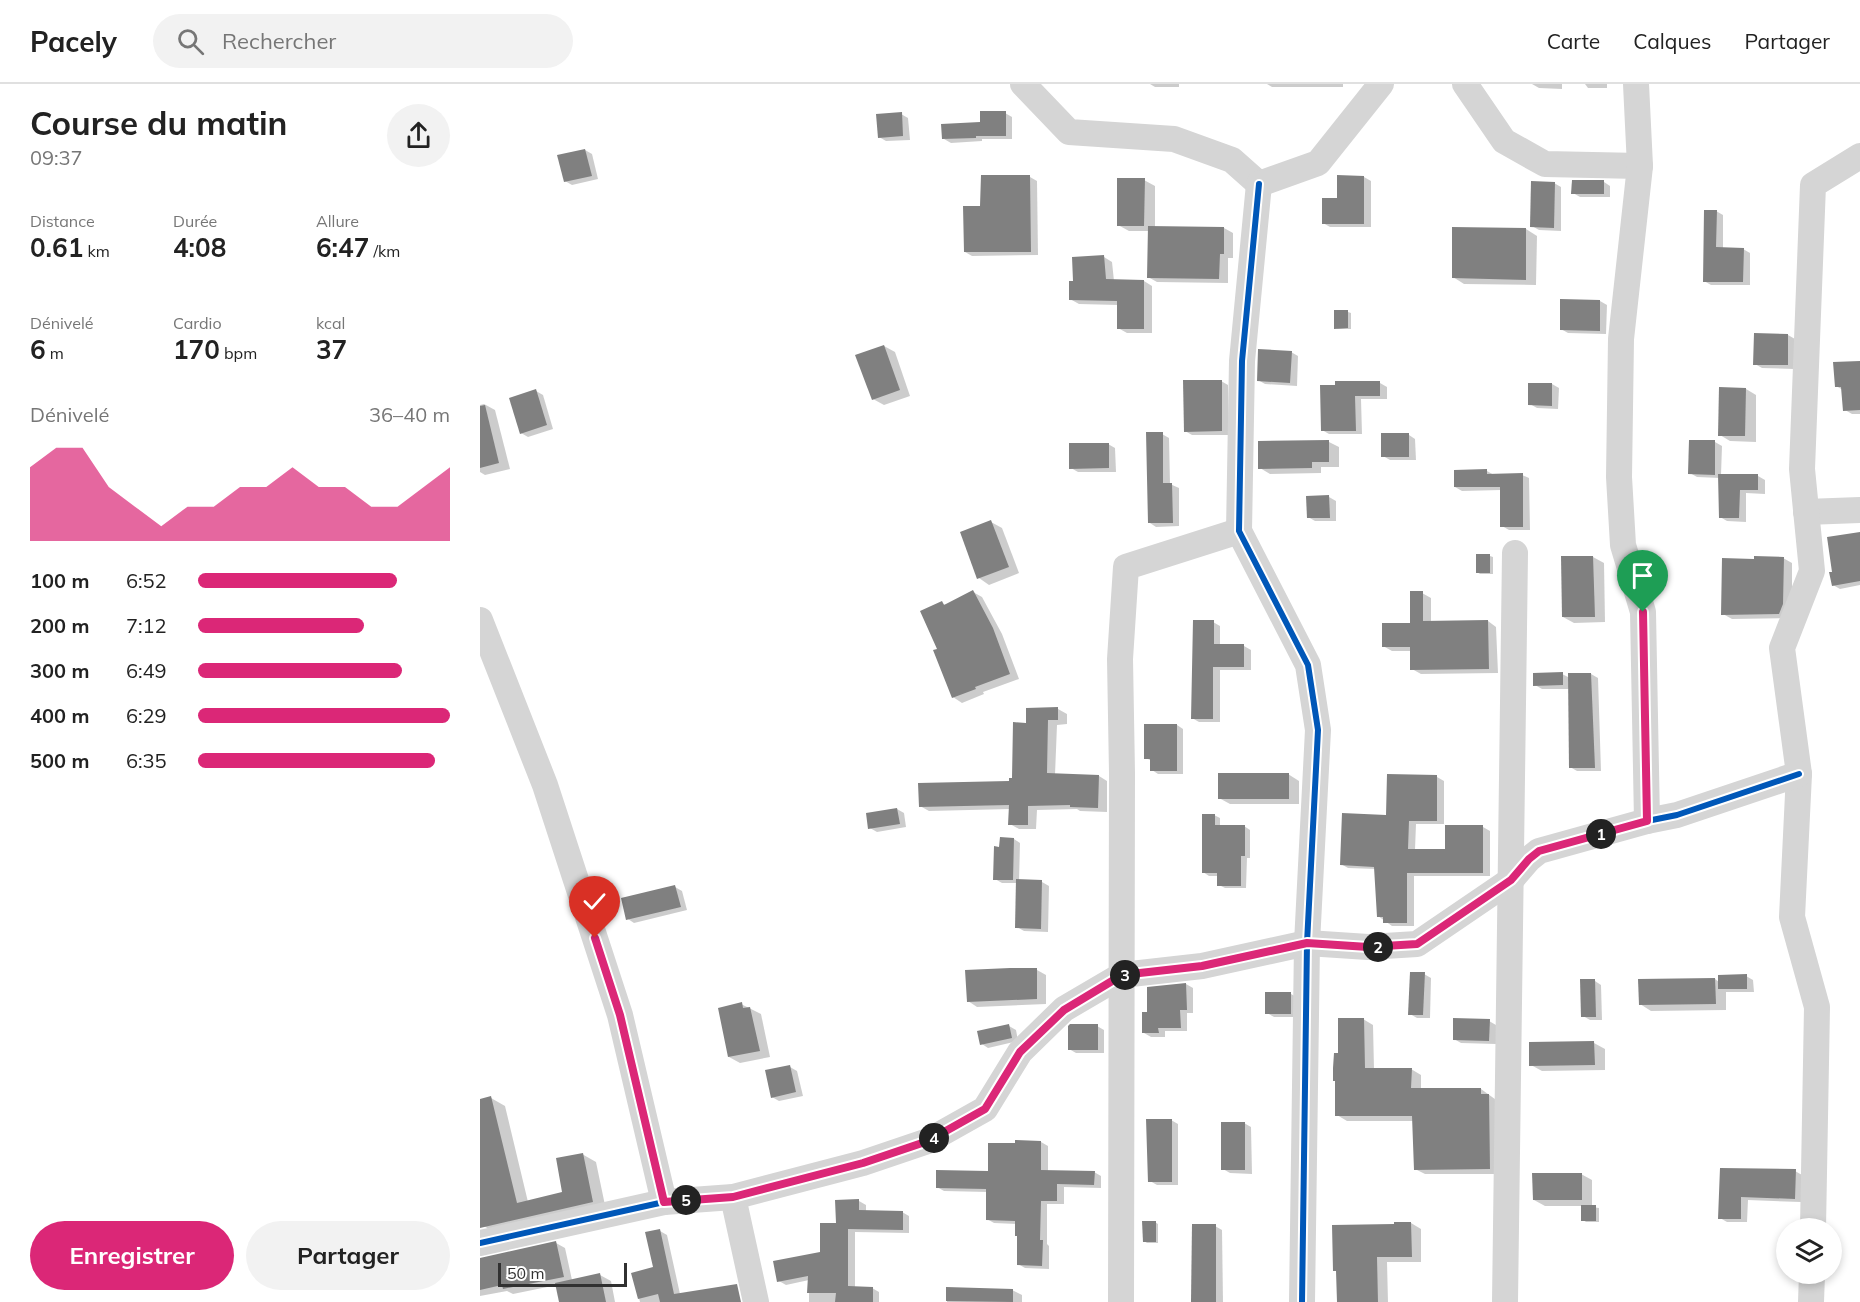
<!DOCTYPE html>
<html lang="fr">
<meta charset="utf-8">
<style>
:root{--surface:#fff;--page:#f2f2f2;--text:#222;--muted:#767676;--line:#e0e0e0;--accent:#db2777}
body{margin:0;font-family:Mulish,sans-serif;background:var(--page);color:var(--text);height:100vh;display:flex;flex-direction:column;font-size:22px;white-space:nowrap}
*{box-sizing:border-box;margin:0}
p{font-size:20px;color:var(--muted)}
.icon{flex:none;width:33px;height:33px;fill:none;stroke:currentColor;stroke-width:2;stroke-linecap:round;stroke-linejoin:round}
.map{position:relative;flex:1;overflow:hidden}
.panel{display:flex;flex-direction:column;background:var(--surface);width:480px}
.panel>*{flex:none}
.controls{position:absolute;left:1296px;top:1134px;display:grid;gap:12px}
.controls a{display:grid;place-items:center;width:66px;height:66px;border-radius:50%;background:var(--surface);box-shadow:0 3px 9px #0003;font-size:30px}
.scale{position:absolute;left:18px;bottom:15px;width:129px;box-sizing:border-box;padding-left:6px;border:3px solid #313131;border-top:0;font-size:16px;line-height:21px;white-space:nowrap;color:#313131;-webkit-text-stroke:4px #fff;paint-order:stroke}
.pin{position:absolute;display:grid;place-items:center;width:51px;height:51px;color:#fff;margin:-62px -26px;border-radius:50% 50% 50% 0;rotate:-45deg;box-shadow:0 0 6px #0007}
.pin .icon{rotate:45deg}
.km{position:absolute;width:30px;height:30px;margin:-15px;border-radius:50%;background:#222;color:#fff;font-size:16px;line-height:30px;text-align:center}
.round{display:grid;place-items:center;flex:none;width:63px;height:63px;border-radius:32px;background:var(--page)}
.overview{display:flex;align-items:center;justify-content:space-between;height:102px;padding:0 30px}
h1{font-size:33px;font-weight:700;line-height:45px}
.figures{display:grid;grid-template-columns:repeat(3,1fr);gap:9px;height:102px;padding:6px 30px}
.figures div{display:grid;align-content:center}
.figures b{font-size:26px;font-weight:700}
.figures small{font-size:16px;font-weight:400}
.figures p{font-size:16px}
.chart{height:168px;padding:12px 30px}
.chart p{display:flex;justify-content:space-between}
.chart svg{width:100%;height:108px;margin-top:6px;fill:var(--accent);opacity:.7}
.action{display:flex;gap:12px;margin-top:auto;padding:12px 30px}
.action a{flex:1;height:69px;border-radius:36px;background:var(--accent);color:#fff;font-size:24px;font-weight:700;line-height:69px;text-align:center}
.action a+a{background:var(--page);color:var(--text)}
ul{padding:0 30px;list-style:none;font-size:20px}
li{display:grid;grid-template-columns:96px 72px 1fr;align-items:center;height:45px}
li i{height:15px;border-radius:8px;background:var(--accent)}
header{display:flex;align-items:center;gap:36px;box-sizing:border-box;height:84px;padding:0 30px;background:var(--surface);border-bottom:2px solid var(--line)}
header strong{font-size:28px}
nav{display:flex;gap:33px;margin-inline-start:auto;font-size:21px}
.search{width:420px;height:54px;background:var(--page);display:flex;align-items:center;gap:15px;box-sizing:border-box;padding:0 21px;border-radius:33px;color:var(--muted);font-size:22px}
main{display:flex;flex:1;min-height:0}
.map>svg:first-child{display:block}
.shadow{fill:#0003}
.building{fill:#808080}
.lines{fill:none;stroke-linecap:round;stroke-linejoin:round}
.minor{stroke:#d5d5d5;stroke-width:26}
.cycleway-casing{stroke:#fff;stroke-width:10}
.cycleway{stroke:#0057b8;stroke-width:6}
.route-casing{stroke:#fff;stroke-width:12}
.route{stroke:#db2777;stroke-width:8}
</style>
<header>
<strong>Pacely</strong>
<div class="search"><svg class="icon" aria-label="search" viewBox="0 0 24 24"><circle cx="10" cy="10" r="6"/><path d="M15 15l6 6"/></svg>Rechercher</div>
<nav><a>Carte</a><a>Calques</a><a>Partager</a></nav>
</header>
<main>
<section class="panel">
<div class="overview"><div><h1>Course du matin</h1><p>09:37</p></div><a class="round"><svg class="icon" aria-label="share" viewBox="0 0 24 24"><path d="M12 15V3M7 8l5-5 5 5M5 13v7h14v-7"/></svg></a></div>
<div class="figures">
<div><p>Distance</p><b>0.61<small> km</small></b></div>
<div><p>Durée</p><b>4:08</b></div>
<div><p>Allure</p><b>6:47<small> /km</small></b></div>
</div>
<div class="figures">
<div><p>Dénivelé</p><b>6<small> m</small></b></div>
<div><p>Cardio</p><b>170<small> bpm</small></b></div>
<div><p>kcal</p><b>37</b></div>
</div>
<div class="chart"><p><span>Dénivelé</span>36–40 m</p>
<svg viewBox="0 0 160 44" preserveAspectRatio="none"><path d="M0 44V14L10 6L20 6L30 22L40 30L50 38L60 30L70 30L80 22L90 22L100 14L110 22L120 22L130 30L140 30L150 22L160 14V44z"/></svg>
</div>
<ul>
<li><b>100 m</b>6:52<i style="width:79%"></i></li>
<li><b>200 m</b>7:12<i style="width:66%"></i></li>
<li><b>300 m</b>6:49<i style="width:81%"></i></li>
<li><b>400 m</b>6:29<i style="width:100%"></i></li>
<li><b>500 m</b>6:35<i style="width:94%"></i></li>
</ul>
<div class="action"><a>Enregistrer</a><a>Partager</a></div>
</section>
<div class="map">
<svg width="1380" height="1218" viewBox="0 0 1380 1218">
<rect width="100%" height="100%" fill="#fff"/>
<g class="shadow">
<path d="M670,0H699V3H675Z"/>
<path d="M787,0H863V3H792Z"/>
<path d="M1052,0H1082V5L1059,4Z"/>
<path d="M1105,0H1127V4H1108Z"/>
<path d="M525,29L532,33V55H502V57L471,59L464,55Z"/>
<path d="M421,30L428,34L430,56L406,57L399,53Z"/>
<path d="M105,66L112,70L118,95L92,101L85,97Z"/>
<path d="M550,93L557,97L558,171L492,172L485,168L502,124Z"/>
<path d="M884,93L891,97V143H850L843,139Z"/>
<path d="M664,96L675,102V144H744L753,149V174H748V199L677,198L668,193L669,147H649L638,141Z"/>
<path d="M1124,98L1130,102V113H1100L1093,109Z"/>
<path d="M1074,99L1081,103V147L1059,146L1052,142Z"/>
<path d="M1236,127L1243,131V165H1263L1270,169V201H1231L1224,197Z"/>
<path d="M1046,145L1057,152L1056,201L984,200L973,193Z"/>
<path d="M624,173L632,178L634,197H664L672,202V249H647L638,244V221L599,220L590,215L595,198Z"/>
<path d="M1120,217L1127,221L1126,250L1088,249L1081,245Z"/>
<path d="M868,228L871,229V245H858L856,244Z"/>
<path d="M1308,251L1315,255L1314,285L1282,284L1275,280Z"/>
<path d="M404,262L415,268L430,312L404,321L393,315Z"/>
<path d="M811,268L818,272L817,302L785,300L778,296Z"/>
<path d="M1380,278V330H1372L1365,326L1363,306L1356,302Z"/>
<path d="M741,297L748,301L749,351H712L705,347Z"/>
<path d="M900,299L907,303V315H881L882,350H849L842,346L841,303Z"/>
<path d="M1072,300L1079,304L1078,325L1057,324L1050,320Z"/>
<path d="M1266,305L1276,311V358L1250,357L1240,351Z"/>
<path d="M56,307L63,311L73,345L48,353L41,349Z"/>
<path d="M4,320L15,326L30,385L5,391L0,388V321Z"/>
<path d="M682,350L689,354L690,400L699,404V442L676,443L670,439Z"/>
<path d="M929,351L935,355L936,376H910L903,372Z"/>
<path d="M849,358L859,363V383H841V389L790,390L780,384Z"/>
<path d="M1235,358L1242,362L1241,391L1278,392L1285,396V410L1266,409V438L1247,437L1240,433V394L1217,393L1210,389Z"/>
<path d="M628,360L635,364L636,388H598L591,384Z"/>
<path d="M1007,387L1014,391H1042L1049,394L1050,446H1029L1022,442L1021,406L982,407L975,403Z"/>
<path d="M849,413L856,417V437H835L828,433Z"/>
<path d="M511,438L522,444L539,489L509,501L499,494Z"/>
<path d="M1380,449V501L1360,505L1353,501Z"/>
<path d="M1010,472L1013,473V490H1000L997,488Z"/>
<path d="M1113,473L1124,479L1125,538L1094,539L1083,533Z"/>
<path d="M1303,474L1312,479V525L1308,534L1252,535L1243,530L1276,476Z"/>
<path d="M493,508L502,513L522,550L539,595L503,608L504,610L482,619L473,613L459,566L462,519L467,522Z"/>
<path d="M942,509L951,514V538L1008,537L1016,543L1018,589L941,590L932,585V567H912L903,562L931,541Z"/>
<path d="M733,538L740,542V562H764L771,566V586H740V638H719L712,634Z"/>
<path d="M1082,590L1090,594L1111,590L1118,594L1121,687H1097L1090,683V605H1062L1055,601Z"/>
<path d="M578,625L587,630V640L577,641L575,691L619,692L627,697V728L600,727L597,725L557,726L556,745H539L530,740V725L449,727L440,722L531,699L548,640Z"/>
<path d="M666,641H697L703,645V690H678L672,686V677L666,674Z"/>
<path d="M808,690L819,697V720H750L739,714Z"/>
<path d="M957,693L964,697V740H936L935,766H966L1003,743L1010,747V792H934V842H912L898,832L896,785L868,784L861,780L908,732Z"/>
<path d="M417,725L424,729L426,743L397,748L390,744Z"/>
<path d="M734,731L740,734V742H764L770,746V774H767L766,804H745L739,801V792H729L723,788Z"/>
<path d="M534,755L540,759L539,797L562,798L569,802L568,848L544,847L537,843L538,799H522L515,795L521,764Z"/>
<path d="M195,803L202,807L207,826L154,839L148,835Z"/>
<path d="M557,886L566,891V920L497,923L488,917Z"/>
<path d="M944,890L951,894L950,934H937L930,930Z"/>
<path d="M1266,892L1273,896L1274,908H1246V926L1171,927L1160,920L1235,895L1239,898Z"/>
<path d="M1115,897L1121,901L1122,936H1110L1103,932Z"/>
<path d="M706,900L713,904V929H707V947H685V953H671L664,949L669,929Z"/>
<path d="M811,910L818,914V933H794L787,929Z"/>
<path d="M261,920L281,930L290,973L260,979L249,973Z"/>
<path d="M883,935L893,941L894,985H931L941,991V1006L1001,1005L1019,1018V1090H945L935,1085L934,1037H867L857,1031L860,970Z"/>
<path d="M1009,937L1016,941V960L981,959L974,955Z"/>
<path d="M529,942L536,946L538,957L508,964L502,960Z"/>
<path d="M617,942L624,946V969H596L589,965Z"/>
<path d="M1114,959L1125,965V986L1062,987L1051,981Z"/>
<path d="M310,983L317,987L323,1012L299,1017L292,1013Z"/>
<path d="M11,1014L25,1022L48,1118L84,1109L102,1070L116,1078L126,1126L17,1150L4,1142L0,1126V1017Z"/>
<path d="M691,1036L698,1040V1101H677L670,1097Z"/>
<path d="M764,1039L771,1043L772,1090L750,1089L743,1085Z"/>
<path d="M561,1058L568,1062V1088H614L621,1092V1104L584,1103V1120H567V1160L569,1162V1185L545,1184L538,1180L537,1140L514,1139L507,1135L508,1108L464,1107L457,1103L509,1088Z"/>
<path d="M1241,1086L1315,1087L1322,1091L1321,1118L1268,1116L1267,1138H1247L1240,1134Z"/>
<path d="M1101,1090L1112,1096V1123L1119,1124V1138H1106L1103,1136V1122H1065L1054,1116Z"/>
<path d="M379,1117L386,1121V1128H422L429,1132V1149L375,1148V1204H392L399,1208V1218H329V1196L306,1201L299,1197L341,1169L357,1141Z"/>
<path d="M675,1138L678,1140V1159H667L664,1157Z"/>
<path d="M931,1139L941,1145V1178H907L908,1218H858L916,1142Z"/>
<path d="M735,1142L742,1146L743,1218H713Z"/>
<path d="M180,1147L187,1151L200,1210L224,1218H160L153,1190L174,1184Z"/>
<path d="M76,1159L85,1164L92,1196L120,1191L131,1197L135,1218H81L77,1201L33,1210L27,1207L0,1212V1175Z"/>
<path d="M467,1205L532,1206L542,1211V1218H467Z"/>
</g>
<g class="building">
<path d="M500,27H526V52H496V54L462,55L461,40L500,38Z"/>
<path d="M422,28L423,52L398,54L396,30Z"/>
<path d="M105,65L112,92L84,98L77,71Z"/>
<path d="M501,91H550L551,168H484L483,122H500Z"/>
<path d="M857,91L884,92V140H842V114H857Z"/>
<path d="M637,94H665L664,142H637Z"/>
<path d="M1092,96H1124V110H1091Z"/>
<path d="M1051,97L1075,98L1074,144L1050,143Z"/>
<path d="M1224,126H1237L1236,163L1264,164L1263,198H1223Z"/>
<path d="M668,142L744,143V170H740L739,195L667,194Z"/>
<path d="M972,143L1046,144V196L972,194Z"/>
<path d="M624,171L626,195L664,196V245H637V217L589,216V197H593L592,173Z"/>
<path d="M1080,215L1120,216V247L1080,246Z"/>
<path d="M854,226H868V244L854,245Z"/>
<path d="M1274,249L1308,250V281H1273Z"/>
<path d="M404,261L420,306L392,316L375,271Z"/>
<path d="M778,265L812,267L810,299L777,297Z"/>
<path d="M1380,277V326L1363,327L1361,303H1355L1353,278Z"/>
<path d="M703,296H742V347L704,348Z"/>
<path d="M855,297H900V312H875L876,347H841L840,301H855Z"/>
<path d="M1048,299H1072V322L1048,321Z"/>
<path d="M1239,303L1266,304L1265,352H1238Z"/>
<path d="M56,305L67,341L40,350L29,314Z"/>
<path d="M5,321L19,379L0,384V322Z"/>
<path d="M666,348H683V399H692L693,439H668Z"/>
<rect x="901" y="349" width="28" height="24"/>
<path d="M849,356V378H832V384L778,385V357Z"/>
<path d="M1209,356H1235V391L1208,390Z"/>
<path d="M589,359H629V384L589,385Z"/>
<path d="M1007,385V390L1043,389V443H1020V403H974V386Z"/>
<path d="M1238,390H1278V406H1260L1259,434H1239Z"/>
<path d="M849,411L850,434H827L826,412Z"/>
<path d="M511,436L529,483L497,495L480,448Z"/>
<path d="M1380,448V497L1352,502L1349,488H1352L1347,453Z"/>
<rect x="996" y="470" width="14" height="19"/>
<path d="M1081,472H1113L1115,533H1082Z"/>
<path d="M1274,472L1304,473L1303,520L1299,530L1241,531L1242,474L1274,475Z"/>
<path d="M493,506L513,544L530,590L495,603L496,605L472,614L453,566L457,565L440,527L462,517L464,521Z"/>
<path d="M930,507H943V537L1008,536L1009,585L930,586V563H902V539H930Z"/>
<path d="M713,536H734V560H764V583H733V635H711Z"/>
<path d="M1083,588V601L1053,602V589Z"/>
<path d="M1088,589H1111L1115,684H1089Z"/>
<path d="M578,623V636H568L567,689L619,691L618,724L590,723V721L548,722V741H528L529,721L439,723L438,699L529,697V694H532L533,638L546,639V624Z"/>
<path d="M664,640H697V687H670V675H664Z"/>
<rect x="738" y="689" width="71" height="26"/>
<path d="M907,690L957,691V737H929L928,765H965V741H1003V789H927V839H903V833H897L894,783L860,781L862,729L906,731Z"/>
<path d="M417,724L420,740L388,745L386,729Z"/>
<path d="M722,730H735V741H765V772H761V802H737V789H722Z"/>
<path d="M520,753L534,754L533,796H513L514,762L519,763Z"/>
<path d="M536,795L562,796L561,845L535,844Z"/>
<path d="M195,801L201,823L146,836L141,814Z"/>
<path d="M530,884H557V915L487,918L485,886Z"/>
<path d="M930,888H945L943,931H928Z"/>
<path d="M1267,890V905H1238V891Z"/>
<path d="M1235,894L1236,920L1159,921L1158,895Z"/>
<path d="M1100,895H1115L1116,933H1101Z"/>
<path d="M706,899L707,926H700L701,944H678L679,949H662V928H667V903Z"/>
<rect x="785" y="908" width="26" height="22"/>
<path d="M262,918L263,924L270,923L280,967L248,973L238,924Z"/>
<path d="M858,934H884L885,984H932L931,1004H1001V1010H1009L1010,1085L934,1086L932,1032H855V997H853V984L854,969H858Z"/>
<path d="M973,934L1010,935L1009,957L973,956Z"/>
<path d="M529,940L532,954L500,961L497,947Z"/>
<path d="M590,940H618V966H588V942Z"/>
<path d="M1114,957L1115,981L1049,982V958Z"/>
<path d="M310,981L316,1008L291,1014L285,986Z"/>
<path d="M11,1012L37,1119L82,1108L76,1074L103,1069L113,1118L0,1144V1015Z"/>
<path d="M666,1035H692V1098H668Z"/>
<rect x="741" y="1038" width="24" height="48"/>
<path d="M535,1056L561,1057V1086L615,1087L614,1101L577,1100V1117H561L560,1156H563L562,1182L537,1181V1152H535V1137L506,1136V1105L456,1104V1086L508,1087V1059H535Z"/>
<path d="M1240,1084L1316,1085L1315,1115L1261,1113V1135H1238Z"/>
<path d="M1052,1089H1102V1116H1053Z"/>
<path d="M379,1115V1126L423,1127V1146L368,1145V1202L393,1203V1218H355L356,1209H327L328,1192L297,1198L293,1177L340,1168V1139H356L355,1116Z"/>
<rect x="1101" y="1121" width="15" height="16"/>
<path d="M662,1137H676V1158H663Z"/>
<path d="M914,1138H931L932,1173H897L898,1218H857L856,1187H853L852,1141L914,1140Z"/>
<path d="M712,1140H736V1218H711Z"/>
<path d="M180,1145L194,1210L257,1200L261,1218H180L178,1210L158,1215L151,1189L173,1183L165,1148Z"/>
<path d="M76,1157L84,1193L23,1205L22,1201L0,1206V1174Z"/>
<path d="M120,1189L126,1218H79L75,1199Z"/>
<path d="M466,1203L533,1205V1218L466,1217Z"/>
</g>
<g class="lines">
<g class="minor">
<path d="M543,0L589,48L694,55L752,76L779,100"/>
<path d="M985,0L1024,57L1065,80L1160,82"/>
<path d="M1156,0L1160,82L1141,255L1139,393L1143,461L1163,528L1167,737"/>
<path d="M779,100L762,277L759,447L828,581L838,646L827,859L822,1218"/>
<path d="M779,100L838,79L901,0"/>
<path d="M1326,428L1380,426"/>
<path d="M0,536L65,701L140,931L184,1118"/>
<path d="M253,1113L276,1218"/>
<path d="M1333,1144L1337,923L1312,833L1319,690L1302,564L1332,487L1322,385L1333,101L1380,72"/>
<path d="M0,1159L184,1118L253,1113L383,1079L448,1057L505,1025L540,968L584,925L642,891L722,882L827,859L888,863L937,860L1031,796L1049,775L1059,767L1167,737L1197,731L1319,690"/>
<path d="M641,1218L642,689L640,575L646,483L759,447"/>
<path d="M1025,1218L1035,469"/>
<path d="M1331,1218L1332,1190"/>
</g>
<defs>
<g id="cycleway">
<path d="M779,100L762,277L759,447L828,581L838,646L827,859L822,1218"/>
<path d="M0,1159L184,1118L253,1113L383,1079L448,1057L505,1025L540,968L584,925L642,891L722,882L827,859L888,863L937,860L1031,796L1049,775L1059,767L1167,737L1197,731L1319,690"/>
</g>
</defs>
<use href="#cycleway" class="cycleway-casing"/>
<use href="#cycleway" class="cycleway"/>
</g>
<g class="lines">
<defs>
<path id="route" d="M115,854L140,931L184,1118L253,1113L383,1079L448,1057L505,1025L540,968L584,926L642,891L722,882L827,859L888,863L937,860L1031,796L1049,775L1059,767L1167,737L1163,528"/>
</defs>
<use href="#route" class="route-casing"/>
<use href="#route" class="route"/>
</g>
</svg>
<div class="controls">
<a><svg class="icon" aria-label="layers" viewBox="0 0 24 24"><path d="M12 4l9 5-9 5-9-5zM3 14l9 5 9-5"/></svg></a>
</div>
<div class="scale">50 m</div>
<div class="pin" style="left:1163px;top:528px;background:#1e9e55"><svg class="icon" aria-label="arrive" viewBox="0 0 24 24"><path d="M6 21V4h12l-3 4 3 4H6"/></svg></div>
<div class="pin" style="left:115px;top:854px;background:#d93025"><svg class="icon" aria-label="check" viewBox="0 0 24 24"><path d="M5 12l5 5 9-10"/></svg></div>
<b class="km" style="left:1121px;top:750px">1</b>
<b class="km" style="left:898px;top:863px">2</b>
<b class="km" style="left:645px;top:891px">3</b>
<b class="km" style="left:454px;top:1054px">4</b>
<b class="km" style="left:206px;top:1116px">5</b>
</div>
</main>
